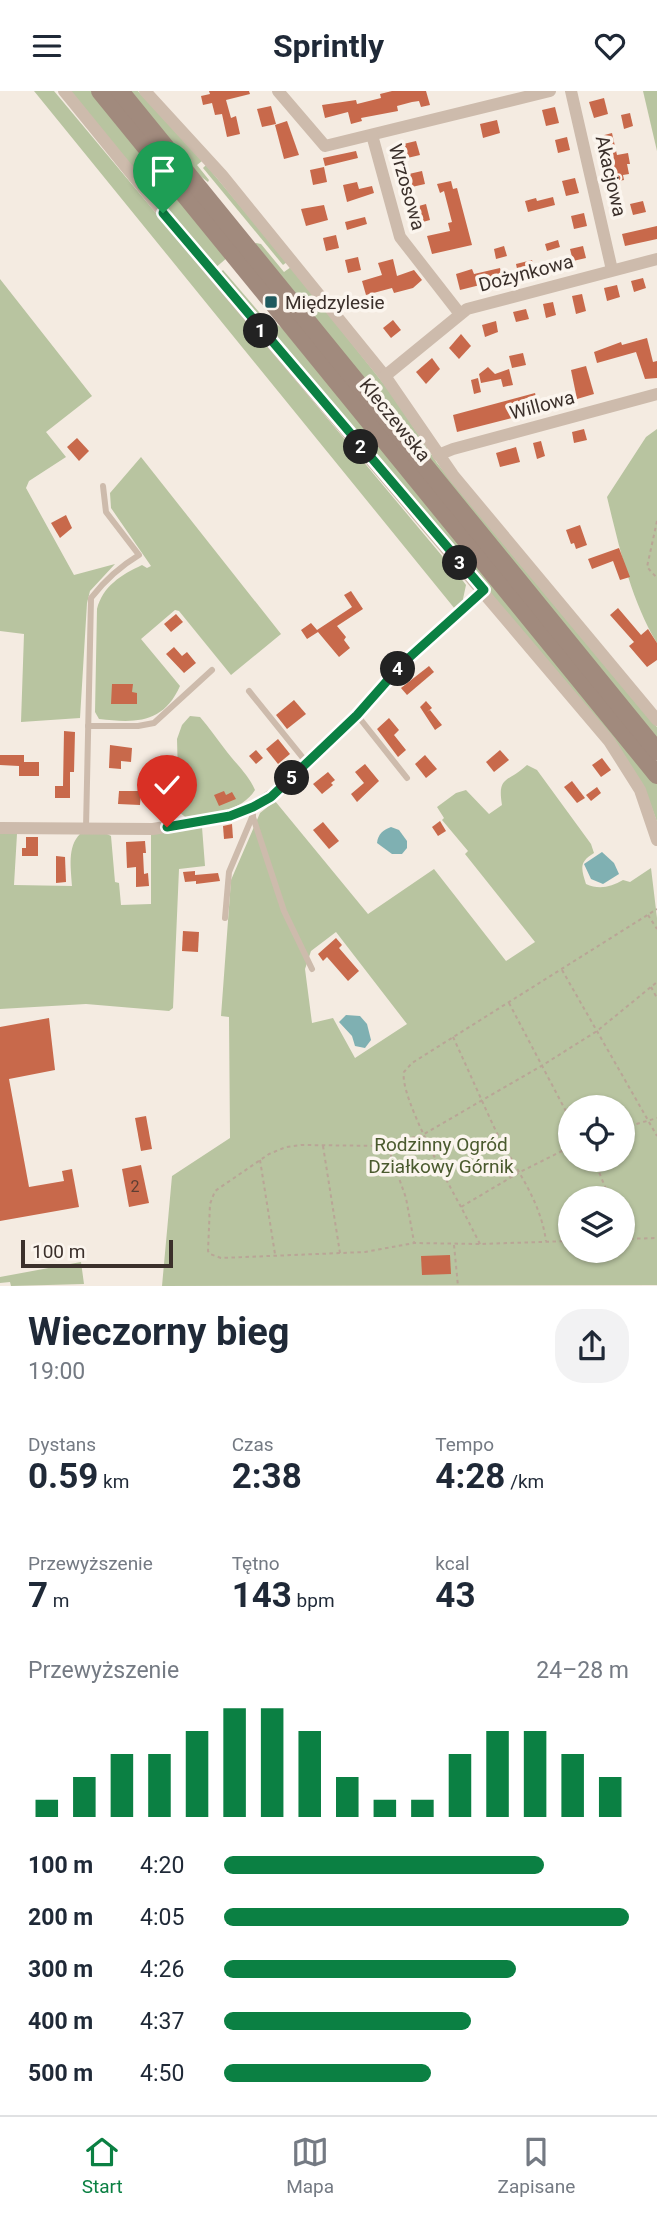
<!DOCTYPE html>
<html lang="pl">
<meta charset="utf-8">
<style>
:root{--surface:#fff;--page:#f2f2f3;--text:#1f2937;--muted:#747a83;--line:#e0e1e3;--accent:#0b8043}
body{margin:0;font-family:Roboto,sans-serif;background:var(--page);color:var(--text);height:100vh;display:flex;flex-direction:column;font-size:26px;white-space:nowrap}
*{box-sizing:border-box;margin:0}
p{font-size:23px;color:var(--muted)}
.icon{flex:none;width:38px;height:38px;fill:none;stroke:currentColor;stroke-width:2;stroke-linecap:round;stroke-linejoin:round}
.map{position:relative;height:1195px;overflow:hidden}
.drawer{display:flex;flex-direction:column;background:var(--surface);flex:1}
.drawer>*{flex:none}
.tools{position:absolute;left:558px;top:1004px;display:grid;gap:14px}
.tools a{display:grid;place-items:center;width:77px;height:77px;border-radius:50%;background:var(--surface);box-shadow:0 2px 5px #0004;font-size:35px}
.scale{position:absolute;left:21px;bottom:18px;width:152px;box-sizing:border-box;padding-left:7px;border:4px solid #3b302b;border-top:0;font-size:19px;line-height:24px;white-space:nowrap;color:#3b302b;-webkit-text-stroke:5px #fbf5ee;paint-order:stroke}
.pin{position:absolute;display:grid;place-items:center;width:60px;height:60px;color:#fff;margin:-72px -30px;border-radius:50% 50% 50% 0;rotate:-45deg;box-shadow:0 0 7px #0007}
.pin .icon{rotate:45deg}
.km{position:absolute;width:35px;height:35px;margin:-18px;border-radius:50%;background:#222;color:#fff;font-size:19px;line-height:35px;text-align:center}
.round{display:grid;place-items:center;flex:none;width:74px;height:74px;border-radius:28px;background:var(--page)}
.overview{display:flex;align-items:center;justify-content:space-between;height:119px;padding:0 28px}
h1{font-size:38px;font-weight:700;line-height:52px}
.metrics{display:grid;grid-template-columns:repeat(3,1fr);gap:10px;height:119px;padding:7px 28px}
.metrics div{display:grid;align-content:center}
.metrics b{font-size:35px;font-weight:700}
.metrics small{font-size:19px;font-weight:400}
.metrics p{font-size:19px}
.chart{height:196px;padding:14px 28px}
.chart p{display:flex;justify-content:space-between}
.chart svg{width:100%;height:126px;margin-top:7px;stroke:var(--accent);stroke-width:6}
ul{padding:0 28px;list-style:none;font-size:23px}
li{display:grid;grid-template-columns:112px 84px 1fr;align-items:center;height:52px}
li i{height:18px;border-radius:9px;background:var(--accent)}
header{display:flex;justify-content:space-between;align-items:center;height:91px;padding:0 28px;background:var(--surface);font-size:32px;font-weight:700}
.dock{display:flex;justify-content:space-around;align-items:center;height:98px;border-top:2px solid var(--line);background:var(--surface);font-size:19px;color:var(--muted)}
.dock a{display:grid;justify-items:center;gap:4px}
.dock .selected{color:var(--accent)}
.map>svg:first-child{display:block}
.green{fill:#b8c4a0;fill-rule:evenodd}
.water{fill:#7fb0b2}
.building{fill:#c8694b}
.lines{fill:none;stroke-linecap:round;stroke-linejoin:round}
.path{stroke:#b9a596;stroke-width:2;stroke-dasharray:3.5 3.5;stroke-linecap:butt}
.lane{stroke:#cdbbac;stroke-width:6}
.street{stroke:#cdbbac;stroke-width:12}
.secondary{stroke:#a18a7d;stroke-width:18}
.route-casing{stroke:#fff;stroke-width:14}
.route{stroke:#0b8043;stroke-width:9}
.poi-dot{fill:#1f5a5e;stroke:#fbf5ee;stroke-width:2.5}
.labels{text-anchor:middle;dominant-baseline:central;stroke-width:7;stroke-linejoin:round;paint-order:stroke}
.number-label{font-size:16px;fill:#5e3e33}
.street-label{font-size:19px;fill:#3b302b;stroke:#fbf5ee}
.poi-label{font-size:19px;fill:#3b302b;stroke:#fbf5ee;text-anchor:start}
.park-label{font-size:19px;fill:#4a5a2e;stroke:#fbf5ee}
</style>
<header><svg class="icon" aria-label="menu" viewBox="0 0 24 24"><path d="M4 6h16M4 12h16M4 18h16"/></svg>Sprintly<svg class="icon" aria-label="heart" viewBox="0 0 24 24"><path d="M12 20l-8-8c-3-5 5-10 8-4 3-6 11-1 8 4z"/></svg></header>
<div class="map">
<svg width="657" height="1195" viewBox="0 0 657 1195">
<rect width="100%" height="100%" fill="#f4ebe1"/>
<g class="green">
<path d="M34,0H54L463,490L466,494L463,508L465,509L455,518Z"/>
<path d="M70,0H93L228,166L214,178Z"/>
<path d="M127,0H138L202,70L197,74L209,89L208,91L191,78Z"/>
<path d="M643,0H657V60Z"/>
<path d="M206,74L287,171L283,174L203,77Z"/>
<path d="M256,152L261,153L284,181L291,176L391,302L437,372L657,636V652L253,155Z"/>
<path d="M223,179L265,228L262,233L219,183Z"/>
<path d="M0,188L92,305L46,341L66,366L29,390L26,397L74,484L115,473L90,500L87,512L80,627L21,631L24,543L0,540Z"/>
<path d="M274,231L283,238L657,693V731L645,698L616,651L266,238Z"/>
<path d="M657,338V552C631,509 619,455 607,406L646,346Z"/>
<path d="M141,366L281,543L231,584L179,520L175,519L141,548L180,595C163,633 135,632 99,628L95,621L97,518C103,495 121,484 142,474L147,477L151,475L111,417L110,402Z"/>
<path d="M190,625L200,626C209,636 216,647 224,657C235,672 248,683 255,699C241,721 213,722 189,729L179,721L177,648L182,634Z"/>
<path d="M527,674L537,679L591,753L594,762C579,771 581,777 586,793C599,799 611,796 623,789L630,791L651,777L657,827V1194L162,1195L172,1085L230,1047L229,926L221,925L231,789L260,722L275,710L368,823L434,778L506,870L535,851L465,763L468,760L442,729L444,727L437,716L456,702L466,699L489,723L502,714C497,684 508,692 527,674ZM336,841L407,933L355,967L333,927L312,932L305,878L311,860ZM570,1017H623V1069H570ZM570,1108H623V1160H570Z"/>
<path d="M202,736L205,775L179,778L173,917L169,920L86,913L0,918V742L17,743L14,794L72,795C71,777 67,756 80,743H107L111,745L115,791L119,792L121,814L151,813V740Z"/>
<path d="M81,1171L84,1193L11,1195L10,1191L0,1192V1186Z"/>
</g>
<g class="water">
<path d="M391,736L399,739L407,750V757L402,763H392L377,752C378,743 383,739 391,736Z"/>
<path d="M602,761L614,772L619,783L603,793L591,788L584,773Z"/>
<path d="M346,924L360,925L367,933L371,949L365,957L355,955L352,945L339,931Z"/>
</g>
<g class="building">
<path d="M209,0H249L250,3L226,9L231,27L236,25L240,43L227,46L222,23L215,24L212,12L203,14L201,5L210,3Z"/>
<path d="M392,0H426L430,14L421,16L419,10L412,11L397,15L398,20L361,27L362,30L351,33L348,21L325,27L322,14L356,9L357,13L381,7L380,3Z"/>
<path d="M604,7L608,23L594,27L589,11Z"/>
<path d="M271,15L276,33L262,36L257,18Z"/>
<path d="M555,16L559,32L546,35L542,19Z"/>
<path d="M630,22L633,35L624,38L621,24Z"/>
<path d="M497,29L500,42L483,47L480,33Z"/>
<path d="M287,30L299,64L284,68L275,34Z"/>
<path d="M612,42L617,64L628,62L630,73H627L629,83L623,84L624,89L609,92L597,46Z"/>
<path d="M567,46L570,59L558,62L555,49Z"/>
<path d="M416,50L420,64L399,69L395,55Z"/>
<path d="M356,60L358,67L325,75L323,67Z"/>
<path d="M324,76L327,91L313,94L310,79Z"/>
<path d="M422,80L425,93L403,98L400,85Z"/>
<path d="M575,87L579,102L566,105L562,90Z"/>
<path d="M451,90L453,98L457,97L472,154L432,163L427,145L450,140L448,132L452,131L444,100L440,102L437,93Z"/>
<path d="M357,91L359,98L372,95L374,102L347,111L343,94Z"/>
<path d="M553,106L555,114L528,121L525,110L536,107L537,110Z"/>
<path d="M643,110L646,121L633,124L630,113Z"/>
<path d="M426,113L430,129L412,134L408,118Z"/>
<path d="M324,114L328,129L306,135L301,118Z"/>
<path d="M584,122L587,135L574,138L571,125Z"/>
<path d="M365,126L367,133L347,139L345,131Z"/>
<path d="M657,135V148L625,155L622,143Z"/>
<path d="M336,144L339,157L326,160L323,147Z"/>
<path d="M558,149L560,156L547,160L545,153Z"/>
<path d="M504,155L507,165L496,168L494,158Z"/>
<path d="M583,155L586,167L573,170L570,158Z"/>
<path d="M358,166L361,179L348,182L345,169Z"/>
<path d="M393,168L397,185L414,179L422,189L413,197L394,202L392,197L366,204L362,190L382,184L378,172Z"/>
<path d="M532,169L536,183L519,187L516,173Z"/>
<path d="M500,177L503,191L489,195L488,192L460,199L456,183L472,178L474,183Z"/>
<path d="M643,187L646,197L634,201L631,190Z"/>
<path d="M617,194L620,206L607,210L604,197Z"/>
<path d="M582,203L586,220L576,223L572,205Z"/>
<path d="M553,211L556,224L546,227L543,213Z"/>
<path d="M526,218L529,228L516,231L513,221Z"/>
<path d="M393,229L401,239L391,247L383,237Z"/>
<path d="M496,230L498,241L485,246L482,234Z"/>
<path d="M461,243L471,255L459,268L449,257Z"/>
<path d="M647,247L653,271L657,270V287L645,288L636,261L597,272L594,261L621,251L622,254Z"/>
<path d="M523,262L526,274L512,277L509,265Z"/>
<path d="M432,267L440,278L426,293L416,281Z"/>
<path d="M586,275L594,303L577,308L571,279Z"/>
<path d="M488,276L495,283L509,278L513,294L503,296L501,288L481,292L479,283Z"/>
<path d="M478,287L481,301L474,303L471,289Z"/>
<path d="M535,302L539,320L457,341L453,324Z"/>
<path d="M584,338L587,349L574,352L572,341Z"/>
<path d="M77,347L89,360L79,370L67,356Z"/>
<path d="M541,350L545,365L537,368L533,352Z"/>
<path d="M516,356L520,371L500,376L496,362Z"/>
<path d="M66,424L72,437L60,447L51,432Z"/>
<path d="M580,434L587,454L576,458L574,452L571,453L566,439Z"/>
<path d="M619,457L630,486L620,489L613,470L592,478L588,468Z"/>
<path d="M351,500L363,518L337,535L346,546L344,549L350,557L339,566L318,541L307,548L301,539L311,532L317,539L352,516L344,504Z"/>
<path d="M618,517L641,544L648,538L657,552V569L647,576L629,555L634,551L610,524Z"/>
<path d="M176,523L183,531L171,541L164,533Z"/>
<path d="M174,556L182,565L187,561L196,572L184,582L166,563Z"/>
<path d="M429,575L434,581L407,604L401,597Z"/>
<path d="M112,593H133L132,601L137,602V613H111Z"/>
<path d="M294,609L306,623L287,638L276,624Z"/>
<path d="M426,610L432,617L427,621L430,619L442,634L435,639L420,616Z"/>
<path d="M389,627L399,639L394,644L406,659L398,666L377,638Z"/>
<path d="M64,640L75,641L74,681H70V707H55V695H63Z"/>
<path d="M278,648L290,663L278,673L266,658Z"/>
<path d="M110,654L132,657L131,671L121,670V678L109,677Z"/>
<path d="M256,659L263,667L256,673L249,665Z"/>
<path d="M500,659L509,669L494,681L486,671Z"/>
<path d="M0,664H24V671H39V685H19V675L0,674Z"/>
<path d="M425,664L437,678L426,687L415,673Z"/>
<path d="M602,667L611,679L601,686L592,674Z"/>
<path d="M365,673L379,690L357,711L351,703L364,692L355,681Z"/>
<path d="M328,681L335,689L331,692L333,694L322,703L313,693Z"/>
<path d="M572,690L585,707L577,712L564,696Z"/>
<path d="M172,691L174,710L166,711L165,705L154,706L152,693Z"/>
<path d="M597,696L601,702L591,710L586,704Z"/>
<path d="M119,700H141L140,714L118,713Z"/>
<path d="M224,700L226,704L232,701L236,708L219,715L214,704Z"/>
<path d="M440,730L446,740L438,745L432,736Z"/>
<path d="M323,731L339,750L329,758L313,739Z"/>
<path d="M232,733L233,747L224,748L223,735Z"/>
<path d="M26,746H38V765H22V757H26Z"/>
<path d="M145,750L146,762H143L144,783L148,782L149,795L136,796V776L127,777L126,751Z"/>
<path d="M56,765L65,766L66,791L56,792Z"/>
<path d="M195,780V784L218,782L220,790L196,793V788V790L185,791L183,781Z"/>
<path d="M183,840L199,841L198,861L182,860Z"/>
<path d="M336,847L342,854L339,857L359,880L348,890L327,866L323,870L318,863Z"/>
<path d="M49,927L55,979L9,988L29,1096L64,1090L62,1080L72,1078L79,1116L0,1130V936Z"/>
<path d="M146,1025L152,1058L141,1060L135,1027Z"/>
<path d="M141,1074L149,1112L129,1116L122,1078Z"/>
<path d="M450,1164L451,1183L422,1184L421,1165Z"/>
</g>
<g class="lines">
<g class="path">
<path d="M657,430L647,476L657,487"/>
<path d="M648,824L657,838"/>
<path d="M562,879L657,1045"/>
<path d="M651,896L657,907"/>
<path d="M509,912L570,1028"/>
<path d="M453,946C467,976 480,1006 494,1036C512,1074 540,1106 546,1150"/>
<path d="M623,1037L657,1027"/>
<path d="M323,1055L340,1162"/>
<path d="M388,1056L406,1107L414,1151"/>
<path d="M260,1069L275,1163"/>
<path d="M594,1069L610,1108"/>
<path d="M461,1116C448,1092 399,1004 404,981L412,972L657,818"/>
<path d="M623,1148L657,1147"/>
<path d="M570,1150L480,1153L414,1152L365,1161L221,1167L210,1163L208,1160L210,1113L215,1100L269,1063L286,1056L301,1054L387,1055L424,1043L543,974L597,940L657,891"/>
<path d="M480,1153L461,1116L520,1081L570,1056"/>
<path d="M454,1154L458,1195"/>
</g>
<g class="lane">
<path d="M249,600L307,672"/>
<path d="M357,624L407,687"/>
<path d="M88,635H138L154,632L212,579"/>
<path d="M250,717L284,820L312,878"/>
<path d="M86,737L91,507C105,489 119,476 139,464L106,421L103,395"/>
<path d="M225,827L229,781L253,724"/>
</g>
<g class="street">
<path d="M64,0L213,183L609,650L640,699L657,749"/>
<path d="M145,0L222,84L385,285L453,384L657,629"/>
<path d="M278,0L325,55L550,0"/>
<path d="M571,0L612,179"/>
<path d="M372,44L400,146L460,223"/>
<path d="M385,285L467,218L657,168"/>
<path d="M438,364L453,358L657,303"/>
<path d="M0,737L153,738L230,725L253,716L281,698L357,624L402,573L484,500"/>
</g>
<g class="secondary">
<path d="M100,0L657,684"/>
<path d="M120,0L657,660"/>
</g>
</g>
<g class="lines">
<defs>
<path id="route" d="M163,122L484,499L402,573L357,624L271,706L253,716L230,725L167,736"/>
</defs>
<use href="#route" class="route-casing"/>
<use href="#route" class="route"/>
</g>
<rect class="poi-dot" x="264" y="204" width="14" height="14" rx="3.5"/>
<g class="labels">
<g class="number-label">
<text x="135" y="1095">2</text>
</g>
<g class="street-label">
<text transform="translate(611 85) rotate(77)">Akacjowa</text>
<text transform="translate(407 96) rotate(74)">Wrzosowa</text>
<text transform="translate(526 182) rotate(-15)">Dożynkowa</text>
<text transform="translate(542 314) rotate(-15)">Willowa</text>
<text transform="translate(395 329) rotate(51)">Kleczewska</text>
</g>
<g class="poi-label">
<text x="285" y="211">Międzylesie</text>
</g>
<g class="park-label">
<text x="441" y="1053">Rodzinny Ogród<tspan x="441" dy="22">Działkowy Górnik</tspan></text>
</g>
</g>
</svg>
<div class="tools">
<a><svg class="icon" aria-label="locate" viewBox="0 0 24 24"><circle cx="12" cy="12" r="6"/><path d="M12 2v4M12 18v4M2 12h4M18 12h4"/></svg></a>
<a><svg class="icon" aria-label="layers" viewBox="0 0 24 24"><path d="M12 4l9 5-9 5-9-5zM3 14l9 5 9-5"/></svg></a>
</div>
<div class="scale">100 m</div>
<div class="pin" style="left:163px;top:122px;background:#1e9e55"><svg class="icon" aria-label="arrive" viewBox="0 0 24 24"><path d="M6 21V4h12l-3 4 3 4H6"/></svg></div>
<div class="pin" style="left:167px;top:736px;background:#d93025"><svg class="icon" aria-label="check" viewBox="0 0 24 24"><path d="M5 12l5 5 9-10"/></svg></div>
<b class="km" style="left:261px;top:240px">1</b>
<b class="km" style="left:361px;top:356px">2</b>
<b class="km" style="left:460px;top:472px">3</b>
<b class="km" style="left:398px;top:578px">4</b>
<b class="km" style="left:292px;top:687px">5</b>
</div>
<section class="drawer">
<div class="overview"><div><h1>Wieczorny bieg</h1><p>19:00</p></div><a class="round"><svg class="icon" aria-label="share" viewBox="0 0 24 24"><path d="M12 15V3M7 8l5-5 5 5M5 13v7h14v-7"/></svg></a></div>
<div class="metrics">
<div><p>Dystans</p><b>0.59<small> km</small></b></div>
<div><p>Czas</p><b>2:38</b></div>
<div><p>Tempo</p><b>4:28<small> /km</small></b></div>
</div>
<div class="metrics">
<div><p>Przewyższenie</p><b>7<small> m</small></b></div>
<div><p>Tętno</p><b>143<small> bpm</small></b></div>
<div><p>kcal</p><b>43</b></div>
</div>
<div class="chart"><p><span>Przewyższenie</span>24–28 m</p>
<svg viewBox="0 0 160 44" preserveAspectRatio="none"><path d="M5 44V38M15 44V30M25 44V22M35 44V22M45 44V14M55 44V6M65 44V6M75 44V14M85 44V30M95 44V38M105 44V38M115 44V22M125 44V14M135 44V14M145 44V22M155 44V30"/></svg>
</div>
<ul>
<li><b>100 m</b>4:20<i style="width:79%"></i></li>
<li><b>200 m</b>4:05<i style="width:100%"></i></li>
<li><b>300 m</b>4:26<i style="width:72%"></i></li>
<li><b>400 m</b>4:37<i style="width:61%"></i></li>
<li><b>500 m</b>4:50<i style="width:51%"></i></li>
</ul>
</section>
<nav class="dock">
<a class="selected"><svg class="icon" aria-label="home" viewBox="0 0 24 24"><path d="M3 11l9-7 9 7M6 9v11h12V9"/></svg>Start</a>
<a><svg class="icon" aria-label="map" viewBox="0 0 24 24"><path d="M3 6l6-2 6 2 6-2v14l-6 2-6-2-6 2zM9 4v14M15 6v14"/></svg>Mapa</a>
<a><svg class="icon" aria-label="saved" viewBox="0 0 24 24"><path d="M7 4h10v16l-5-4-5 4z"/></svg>Zapisane</a>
</nav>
